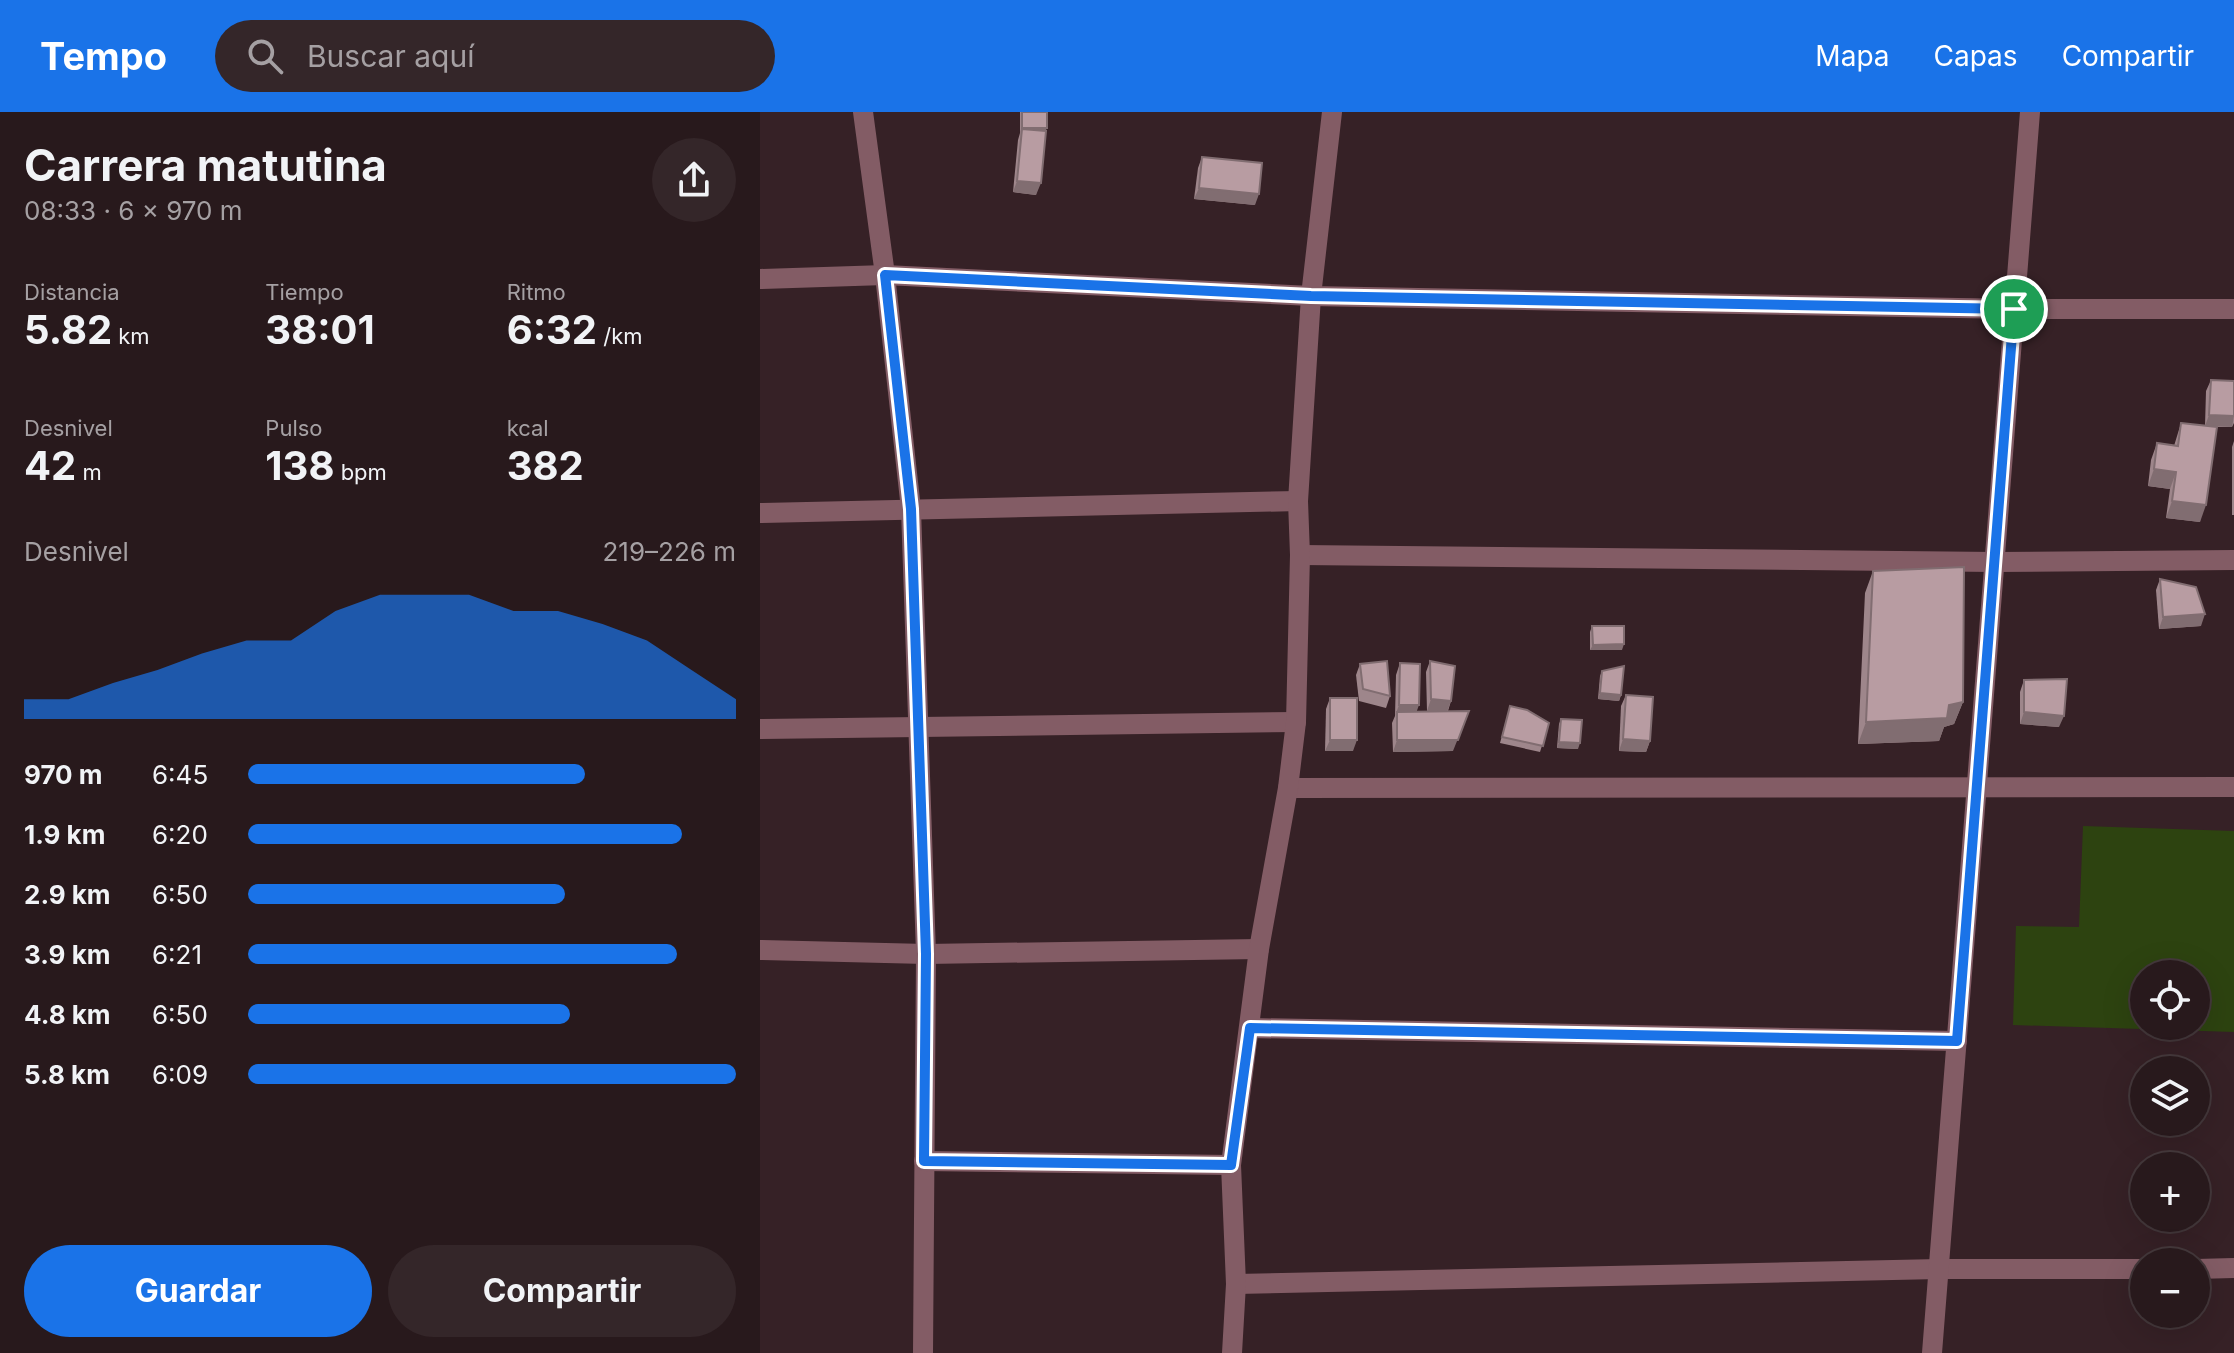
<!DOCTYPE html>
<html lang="es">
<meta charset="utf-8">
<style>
:root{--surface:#28191c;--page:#342629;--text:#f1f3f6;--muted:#a5a0a3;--line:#44383b;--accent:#1a73e8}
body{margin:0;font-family:Inter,sans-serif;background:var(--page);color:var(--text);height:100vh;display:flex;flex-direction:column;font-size:30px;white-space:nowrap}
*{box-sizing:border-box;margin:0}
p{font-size:26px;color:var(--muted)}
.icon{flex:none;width:44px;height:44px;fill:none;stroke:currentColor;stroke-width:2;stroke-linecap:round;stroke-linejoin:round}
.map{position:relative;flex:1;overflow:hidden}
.side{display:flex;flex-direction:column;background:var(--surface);width:760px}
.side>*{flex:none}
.fabs{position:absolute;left:1370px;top:848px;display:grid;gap:16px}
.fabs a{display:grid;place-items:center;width:80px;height:80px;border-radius:50%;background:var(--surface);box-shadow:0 8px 32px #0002,0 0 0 2px var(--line);font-size:40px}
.pin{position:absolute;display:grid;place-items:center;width:68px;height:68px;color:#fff;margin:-34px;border:4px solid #fff;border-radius:50%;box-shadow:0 2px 8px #0007}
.round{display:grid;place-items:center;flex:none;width:84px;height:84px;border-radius:42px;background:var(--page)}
.summary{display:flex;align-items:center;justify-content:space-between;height:136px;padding:0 24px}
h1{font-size:44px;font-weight:700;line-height:60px}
.metrics{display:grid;grid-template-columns:repeat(3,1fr);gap:12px;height:136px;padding:8px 24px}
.metrics div{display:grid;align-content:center}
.metrics b{font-size:40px;font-weight:700}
.metrics small{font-size:22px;font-weight:400}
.metrics p{font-size:22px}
.chart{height:224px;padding:16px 24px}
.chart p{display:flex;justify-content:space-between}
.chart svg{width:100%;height:144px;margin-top:8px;fill:var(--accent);opacity:.7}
.button{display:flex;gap:16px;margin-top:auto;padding:16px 24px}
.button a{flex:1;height:92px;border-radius:48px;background:var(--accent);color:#fff;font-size:32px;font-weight:700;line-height:92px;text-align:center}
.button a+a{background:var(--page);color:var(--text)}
ul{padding:0 24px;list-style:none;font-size:26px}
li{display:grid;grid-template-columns:128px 96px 1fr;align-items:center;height:60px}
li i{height:20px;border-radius:10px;background:var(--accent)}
header{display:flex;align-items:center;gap:48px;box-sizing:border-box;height:112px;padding:0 40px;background:var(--accent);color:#fff}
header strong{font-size:38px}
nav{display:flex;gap:44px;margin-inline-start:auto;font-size:28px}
.search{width:560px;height:72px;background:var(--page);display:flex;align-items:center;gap:20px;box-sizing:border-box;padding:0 28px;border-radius:44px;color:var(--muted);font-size:30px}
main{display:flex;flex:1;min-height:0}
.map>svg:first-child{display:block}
.green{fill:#2d4310;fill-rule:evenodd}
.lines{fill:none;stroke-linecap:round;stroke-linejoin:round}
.minor{stroke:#835c65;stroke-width:20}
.wall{fill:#9e868b}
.shaded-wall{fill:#816d71}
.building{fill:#b89ca2;stroke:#816d71;stroke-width:2}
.route-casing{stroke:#fff;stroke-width:16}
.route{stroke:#1a73e8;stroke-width:10}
</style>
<header>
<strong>Tempo</strong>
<div class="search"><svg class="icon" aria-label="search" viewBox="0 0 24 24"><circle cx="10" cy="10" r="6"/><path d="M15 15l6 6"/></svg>Buscar aquí</div>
<nav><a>Mapa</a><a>Capas</a><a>Compartir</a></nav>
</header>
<main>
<section class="side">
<div class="summary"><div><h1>Carrera matutina</h1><p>08:33 · 6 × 970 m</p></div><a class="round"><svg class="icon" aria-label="share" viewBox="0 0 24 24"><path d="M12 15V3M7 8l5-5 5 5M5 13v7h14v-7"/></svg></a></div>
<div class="metrics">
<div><p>Distancia</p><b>5.82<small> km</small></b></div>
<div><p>Tiempo</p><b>38:01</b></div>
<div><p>Ritmo</p><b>6:32<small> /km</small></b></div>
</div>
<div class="metrics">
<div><p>Desnivel</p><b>42<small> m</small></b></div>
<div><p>Pulso</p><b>138<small> bpm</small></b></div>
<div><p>kcal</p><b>382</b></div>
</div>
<div class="chart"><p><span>Desnivel</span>219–226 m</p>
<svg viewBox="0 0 160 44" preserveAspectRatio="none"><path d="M0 44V38L10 38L20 33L30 29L40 24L50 20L60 20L70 11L80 6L90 6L100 6L110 11L120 11L130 15L140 20L150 29L160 38V44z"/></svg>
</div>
<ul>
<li><b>970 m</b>6:45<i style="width:69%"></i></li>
<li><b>1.9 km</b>6:20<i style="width:89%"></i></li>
<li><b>2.9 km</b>6:50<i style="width:65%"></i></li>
<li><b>3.9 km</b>6:21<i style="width:88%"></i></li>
<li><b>4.8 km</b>6:50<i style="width:66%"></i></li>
<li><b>5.8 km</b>6:09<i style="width:100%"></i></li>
</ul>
<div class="button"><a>Guardar</a><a>Compartir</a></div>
</section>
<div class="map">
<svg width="1474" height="1241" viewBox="0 0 1474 1241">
<rect width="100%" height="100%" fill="#362126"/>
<path class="green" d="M1323,714L1474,719V920L1253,913L1256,814L1319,815ZM1384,862H1436V914H1384Z"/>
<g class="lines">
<g class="minor">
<path d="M103,0L125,163L151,397L166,842L163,1241"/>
<path d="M0,167L125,163L551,184L1254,197H1474"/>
<path d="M0,401L538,389"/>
<path d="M540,443L1235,450L1474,448"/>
<path d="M0,617L536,610"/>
<path d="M528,676L1474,675"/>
<path d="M0,838L166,842L499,837"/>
<path d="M490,916L1197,929"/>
<path d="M164,1049L471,1053"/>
<path d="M1436,1157L1474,1156"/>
<path d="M476,1172L1179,1157H1384"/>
<path d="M472,1241L476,1172L471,1053L499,837L528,676L536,610L540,443L538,389L551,184L572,0"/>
<path d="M1172,1241L1270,0"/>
</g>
</g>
<g class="wall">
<path d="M260,0H287L276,83L253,80L258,28L260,21Z"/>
<path d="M442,45L495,93L434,87L438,56Z"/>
<path d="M1451,268L1474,269V311L1472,315H1452L1440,410L1406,406L1410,377L1388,374L1391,348L1397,331L1414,334L1421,311L1445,314L1446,279Z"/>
<path d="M1474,329V403H1472V335Z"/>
<path d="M1113,459L1203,590L1194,612L1184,615L1179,629L1098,632L1105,481Z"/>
<path d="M1400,467L1441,514L1399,517L1396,478Z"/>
<path d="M832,514L862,538H830V520Z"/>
<path d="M670,549L691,589L688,599L693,639L633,640L632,611L635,604L636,563L640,551L657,600L674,599H667L666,560Z"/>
<path d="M600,552L630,584L626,596L599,589L596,563Z"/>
<path d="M842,559L861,583L859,589L838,587L840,564Z"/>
<path d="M1264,568L1299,615L1260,612V580Z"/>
<path d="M866,583L890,629L886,640L859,639L861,594Z"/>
<path d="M570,586L593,639H565L566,597Z"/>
<path d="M750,594L789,611L780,640L740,631Z"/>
<path d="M801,607L818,637L797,636L799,612Z"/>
</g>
<g class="shaded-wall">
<path d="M262,16H287L284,22L262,17L260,21Z"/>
<path d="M257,69L281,71L276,83L253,80Z"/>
<path d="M439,76L499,82L495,93L434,87Z"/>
<path d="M1449,303L1474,304L1472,315L1445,314Z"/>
<path d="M1394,357L1416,360L1410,377L1388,374Z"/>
<path d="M1412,389L1446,393L1440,410L1406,406Z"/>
<path d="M1445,502L1441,514L1399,517L1403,505Z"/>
<path d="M864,532L862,538H830L833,533Z"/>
<path d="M840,581L861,583L859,589L838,587Z"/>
<path d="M671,587L691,589L687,600L667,599Z"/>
<path d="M1203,590L1194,612L1184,615L1179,629L1098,632L1106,610Z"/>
<path d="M639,593H659L655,604L637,600L635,604Z"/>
<path d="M709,599L693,639L633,640L637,628Z"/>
<path d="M1264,600L1304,604L1299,615L1260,612Z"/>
<path d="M863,627L890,629L886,640L859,639Z"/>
<path d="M570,628H597L593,639H565Z"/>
<path d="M799,630L820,631L818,637L797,636Z"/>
</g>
<g class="building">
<rect x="262" y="0" width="25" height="16"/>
<path d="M262,17L286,19L281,71L257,69Z"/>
<path d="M442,45L502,51L499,82L439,76Z"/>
<path d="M1451,268L1474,269V304L1449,303Z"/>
<path d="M1421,311L1457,315L1446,393L1412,389L1416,360L1394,357L1397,331L1418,334Z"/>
<path d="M1204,455L1203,590L1189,593L1187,606L1106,610L1113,459Z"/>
<path d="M1400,467L1436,475L1445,502L1403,505Z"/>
<path d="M832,514H864V532L833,533Z"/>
<path d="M627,549L630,584L603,577L600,552Z"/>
<path d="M670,549L695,554L691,589L671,587Z"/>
<path d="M640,551L660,552L659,593H639Z"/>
<path d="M864,554L861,583L840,581L842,559Z"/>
<path d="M1307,567L1304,604L1264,600V568Z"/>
<path d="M866,583L893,585L890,629L863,627Z"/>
<rect x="570" y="586" width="27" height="42"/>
<path d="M750,594L767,598L789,611L783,634L742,625Z"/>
<path d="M709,599L698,628H637V600Z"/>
<path d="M801,607L822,608L820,631L799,630Z"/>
</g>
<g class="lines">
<defs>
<path id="route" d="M125,163L551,184L1254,197L1197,929L490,916L471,1053L164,1049L166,842L151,397Z"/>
</defs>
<use href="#route" class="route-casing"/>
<use href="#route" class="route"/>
</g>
</svg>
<div class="fabs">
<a><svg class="icon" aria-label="locate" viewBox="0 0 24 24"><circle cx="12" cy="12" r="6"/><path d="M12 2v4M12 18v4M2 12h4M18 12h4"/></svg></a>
<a><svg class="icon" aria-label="layers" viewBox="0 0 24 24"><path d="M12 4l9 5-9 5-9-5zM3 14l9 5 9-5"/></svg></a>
<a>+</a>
<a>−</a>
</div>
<div class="pin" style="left:1254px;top:197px;background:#1e9e55"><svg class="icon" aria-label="arrive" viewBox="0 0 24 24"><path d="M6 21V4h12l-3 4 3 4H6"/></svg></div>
</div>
</main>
